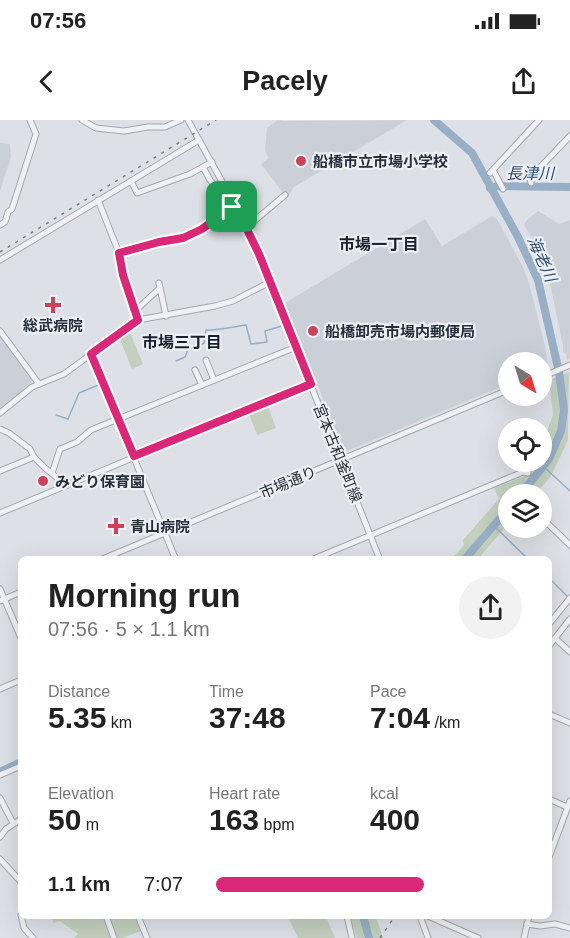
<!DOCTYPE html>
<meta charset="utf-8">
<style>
:root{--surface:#fff;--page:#f2f2f2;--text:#222;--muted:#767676;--accent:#db2777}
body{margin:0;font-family:Arial,"Noto Sans JP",sans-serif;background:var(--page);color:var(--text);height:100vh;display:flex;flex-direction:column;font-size:22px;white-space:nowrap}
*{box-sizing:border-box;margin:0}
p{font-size:20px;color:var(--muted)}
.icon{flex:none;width:33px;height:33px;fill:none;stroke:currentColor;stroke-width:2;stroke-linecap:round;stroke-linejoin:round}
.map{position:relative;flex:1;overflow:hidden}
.panel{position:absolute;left:18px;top:436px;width:534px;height:363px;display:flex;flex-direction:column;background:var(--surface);border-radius:9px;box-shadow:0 6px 24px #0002}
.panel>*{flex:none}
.needle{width:39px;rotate:142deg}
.tools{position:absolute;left:498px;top:232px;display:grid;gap:12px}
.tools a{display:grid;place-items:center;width:54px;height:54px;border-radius:50%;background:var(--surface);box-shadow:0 6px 24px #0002;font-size:30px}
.pin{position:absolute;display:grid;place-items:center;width:51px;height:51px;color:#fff;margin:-26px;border-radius:12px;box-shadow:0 3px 9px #0006}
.round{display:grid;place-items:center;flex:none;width:63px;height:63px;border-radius:32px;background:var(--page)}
.summary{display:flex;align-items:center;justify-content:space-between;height:102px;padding:0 30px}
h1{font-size:33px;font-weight:800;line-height:45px}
.stats{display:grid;grid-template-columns:repeat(3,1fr);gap:9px;height:102px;padding:6px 30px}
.stats div{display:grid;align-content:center}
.stats b{font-size:30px;font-weight:800}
.stats small{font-size:16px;font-weight:400}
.stats p{font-size:16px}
ul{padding:0 30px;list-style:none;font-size:20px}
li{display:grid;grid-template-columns:96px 72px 1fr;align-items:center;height:45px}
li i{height:15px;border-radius:8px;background:var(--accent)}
.status{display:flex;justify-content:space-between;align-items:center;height:42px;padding:0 30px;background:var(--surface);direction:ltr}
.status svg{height:16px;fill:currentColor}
header{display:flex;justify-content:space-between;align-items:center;height:78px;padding:0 30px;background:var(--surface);font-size:27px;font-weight:800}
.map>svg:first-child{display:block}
.built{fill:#cbd0d8}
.green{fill:#c3d0be}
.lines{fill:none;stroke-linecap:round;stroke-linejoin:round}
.stream{stroke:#98afc6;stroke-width:1.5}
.river{stroke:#98afc6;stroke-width:8}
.minor-casing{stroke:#a3a7b0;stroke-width:7}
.minor{stroke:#eff1f5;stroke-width:5}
.rail{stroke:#76808f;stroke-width:1.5;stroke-dasharray:3 6;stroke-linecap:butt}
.route-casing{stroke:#fff;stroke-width:12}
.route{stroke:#db2777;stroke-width:8}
.poi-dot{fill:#ca4359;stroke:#eceff4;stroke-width:2}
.labels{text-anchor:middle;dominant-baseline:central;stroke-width:4.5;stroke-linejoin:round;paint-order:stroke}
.poi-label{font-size:15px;font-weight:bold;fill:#272f3c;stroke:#eceff4;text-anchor:start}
.street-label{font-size:15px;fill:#272f3c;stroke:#eceff4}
.water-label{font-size:16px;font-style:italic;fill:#324e6f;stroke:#eceff4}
.neighbourhood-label{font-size:16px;font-weight:bold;fill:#19202d;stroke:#eceff4}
</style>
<div class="status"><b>07:56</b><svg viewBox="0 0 49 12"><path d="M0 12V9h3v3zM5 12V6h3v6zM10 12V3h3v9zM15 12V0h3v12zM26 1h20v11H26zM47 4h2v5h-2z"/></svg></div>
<header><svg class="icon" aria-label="back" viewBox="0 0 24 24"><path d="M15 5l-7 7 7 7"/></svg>Pacely<svg class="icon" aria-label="share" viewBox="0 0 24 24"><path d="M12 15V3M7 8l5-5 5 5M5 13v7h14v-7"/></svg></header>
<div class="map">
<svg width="570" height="818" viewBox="0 0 570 818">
<rect width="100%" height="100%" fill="#dde0e6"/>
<g class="built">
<path d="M278,0L283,1L407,0L294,67L287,78L261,44L268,38L265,30L267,8Z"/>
<path d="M0,23L10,24L11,37L0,71Z"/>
<path d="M538,91L559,104L570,100V238L567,240L566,234L563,232V226L549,159L538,130L533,126V119L524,105L526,101Z"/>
<path d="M492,96L497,99L523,147L529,163L545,226L548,248L542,250V243H508V264L347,331L343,329L285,183L425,99L442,126Z"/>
<path d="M0,215L33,261L0,291Z"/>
</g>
<g class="green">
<path d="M129,210L143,244L132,249L119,217Z"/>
<path d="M569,252L568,320L551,356L535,375H508V404L478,439L451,440L464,425L463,420L499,379L494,368L523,357L528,352L523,351L531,342H542V324L553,295L549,260Z"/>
<path d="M267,284L276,308L257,315L248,291Z"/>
<path d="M52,796L104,797L112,818H74L78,814L60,801L53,803Z"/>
<path d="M109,797H135L141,811L122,818H116Z"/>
<path d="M288,797H326L335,818H298Z"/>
<path d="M350,797H376L383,818H357Z"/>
</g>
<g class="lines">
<g class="stream">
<path d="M176,241L185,237L188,230L204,223L206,210C221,210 232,207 246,205L251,224L267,222L265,211L282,206"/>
<path d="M56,295L68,299L79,273L101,264"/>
<path d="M544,347L570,371"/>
<path d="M494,406L529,440"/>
<path d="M549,458L569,478"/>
</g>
<g class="river">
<path d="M434,0L472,33L518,117L538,160L559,252L564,290L561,311L549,339L520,375"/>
<path d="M490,68L497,66L570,67"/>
<path d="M464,440L508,389"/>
<path d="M0,652L21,642"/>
<path d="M363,796L369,818"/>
</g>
<defs>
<g id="minor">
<path d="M82,0L96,8L124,11L148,7H165L181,0"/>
<path d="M188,0L247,107L259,134L380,440"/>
<path d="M203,47L210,60L231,88"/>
<path d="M493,50L503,69"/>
<path d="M490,53L539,0"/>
<path d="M131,61L137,73L190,54L212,42"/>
<path d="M531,63L530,58L570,16"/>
<path d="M98,80L119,133L123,155L138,200"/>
<path d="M0,105L5,102L8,92L12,89L36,14L30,0"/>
<path d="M247,107L285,75"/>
<path d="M119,133L159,122L183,118L203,109L235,85"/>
<path d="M0,140L199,20"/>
<path d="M159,163L166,196"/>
<path d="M135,191L160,168"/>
<path d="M0,211L39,264"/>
<path d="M91,234L176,440"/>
<path d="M206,240L214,260"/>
<path d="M195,250L202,265"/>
<path d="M542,257L570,245"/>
<path d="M0,293L32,267L64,254L138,200L215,186L233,181L270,162"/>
<path d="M0,309L9,313L30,329L34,337L45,348L66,365"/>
<path d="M0,351L34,337"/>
<path d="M52,353L60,329L77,322L91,310L296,227"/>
<path d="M0,393L311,264"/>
<path d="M542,398L570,425"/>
<path d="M100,440L508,270"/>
<path d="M311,440L523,352L528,353"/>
<path d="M0,469L21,518"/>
<path d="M0,481L21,472"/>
<path d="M549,504L570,478"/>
<path d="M555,518L570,532"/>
<path d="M549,526L570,499"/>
<path d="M0,569L21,560"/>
<path d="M549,594L570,603"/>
<path d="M0,655L21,646"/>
<path d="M0,678L13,703"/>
<path d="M549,679L567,687"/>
<path d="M0,717L6,709L21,699"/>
<path d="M549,737L570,681"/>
<path d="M0,739L21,762"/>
<path d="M21,795L24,808L33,818"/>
<path d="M106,796L114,818"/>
<path d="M138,796L147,818"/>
<path d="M347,796L352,818"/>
<path d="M420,796L428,818"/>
<path d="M428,796L478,818"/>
<path d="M527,804L540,806L555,804L570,808"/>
<path d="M524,818L529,796"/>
</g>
</defs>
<use href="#minor" class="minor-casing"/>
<use href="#minor" class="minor"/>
<g class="rail">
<path d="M0,132L216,0"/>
<path d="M549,518L551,515"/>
<path d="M380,818L395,796"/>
</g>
</g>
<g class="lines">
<defs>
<path id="route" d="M235,85L259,134L311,264L134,336L91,234L138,200L123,155L119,133L159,122L183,118L202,109Z"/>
</defs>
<use href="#route" class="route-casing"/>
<use href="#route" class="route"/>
</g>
<g class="poi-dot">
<circle cx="301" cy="41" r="6"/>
<path d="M50 176h6v6h6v6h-6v6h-6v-6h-6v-6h6z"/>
<circle cx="313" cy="211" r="6"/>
<circle cx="43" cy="361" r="6"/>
<path d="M113 397h6v6h6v6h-6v6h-6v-6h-6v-6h6z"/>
</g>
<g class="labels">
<g class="poi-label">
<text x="313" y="41">船橋市立市場小学校</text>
<text x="53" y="205" text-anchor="middle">総武病院</text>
<text x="325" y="211">船橋卸売市場内郵便局</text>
<text x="55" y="361">みどり保育園</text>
<text x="130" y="406">青山病院</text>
</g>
<g class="street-label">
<text transform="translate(338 333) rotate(68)">宮本古和釜町線</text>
<text transform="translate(288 362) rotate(-23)">市場通り</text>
</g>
<g class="water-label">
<text x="530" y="53">長津川</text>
<text transform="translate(542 139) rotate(66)">海老川</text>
</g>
<g class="neighbourhood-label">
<text x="379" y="124">市場一丁目</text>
<text x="182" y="222">市場三丁目</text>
</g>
</g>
</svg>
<div class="tools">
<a><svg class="needle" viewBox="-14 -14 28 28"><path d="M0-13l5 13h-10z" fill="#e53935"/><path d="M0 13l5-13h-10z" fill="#767676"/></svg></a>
<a><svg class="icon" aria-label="locate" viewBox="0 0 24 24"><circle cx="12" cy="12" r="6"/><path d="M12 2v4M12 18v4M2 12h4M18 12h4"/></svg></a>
<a><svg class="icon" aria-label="layers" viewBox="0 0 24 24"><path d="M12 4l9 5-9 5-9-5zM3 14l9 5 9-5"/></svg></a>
</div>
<div class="pin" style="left:232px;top:87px;background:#1e9e55"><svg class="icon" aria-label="arrive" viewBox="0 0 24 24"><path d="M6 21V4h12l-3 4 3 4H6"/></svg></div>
<section class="panel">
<div class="summary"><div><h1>Morning run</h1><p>07:56 · 5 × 1.1 km</p></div><a class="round"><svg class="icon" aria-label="share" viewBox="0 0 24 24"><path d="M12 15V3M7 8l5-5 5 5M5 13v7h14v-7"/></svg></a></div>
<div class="stats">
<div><p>Distance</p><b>5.35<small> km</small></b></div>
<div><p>Time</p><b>37:48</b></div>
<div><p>Pace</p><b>7:04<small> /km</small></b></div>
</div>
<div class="stats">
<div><p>Elevation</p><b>50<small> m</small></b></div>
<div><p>Heart rate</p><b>163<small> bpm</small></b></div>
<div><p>kcal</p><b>400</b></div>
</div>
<ul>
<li><b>1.1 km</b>7:07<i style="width:68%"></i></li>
</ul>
</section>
</div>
